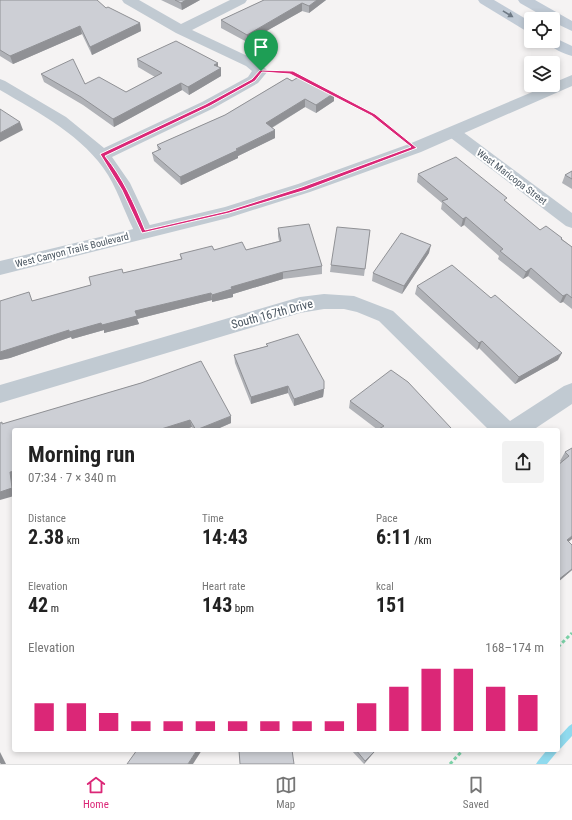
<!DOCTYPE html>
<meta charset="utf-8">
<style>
:root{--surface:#fff;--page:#f2f2f2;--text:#222;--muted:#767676;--line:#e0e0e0;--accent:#db2777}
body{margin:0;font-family:"Roboto Condensed",sans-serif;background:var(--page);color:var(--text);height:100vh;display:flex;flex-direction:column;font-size:15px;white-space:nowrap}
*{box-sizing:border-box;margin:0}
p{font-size:13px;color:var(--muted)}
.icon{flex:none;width:22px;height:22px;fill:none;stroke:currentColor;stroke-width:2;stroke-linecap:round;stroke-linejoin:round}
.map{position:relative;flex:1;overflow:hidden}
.panel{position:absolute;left:12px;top:428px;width:548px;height:324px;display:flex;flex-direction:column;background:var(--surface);border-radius:4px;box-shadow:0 2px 6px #0003}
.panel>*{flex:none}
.fabs{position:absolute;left:524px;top:12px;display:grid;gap:8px}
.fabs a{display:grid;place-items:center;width:36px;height:36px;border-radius:4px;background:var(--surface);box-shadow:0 2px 6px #0003;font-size:20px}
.pin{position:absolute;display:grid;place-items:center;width:34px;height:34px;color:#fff;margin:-41px -17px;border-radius:50% 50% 50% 0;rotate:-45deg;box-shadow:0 0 4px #0007}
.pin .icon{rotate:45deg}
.round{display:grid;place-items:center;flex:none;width:42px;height:42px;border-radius:4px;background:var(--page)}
.headline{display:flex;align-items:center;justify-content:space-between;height:68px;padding:0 16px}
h1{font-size:22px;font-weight:700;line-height:30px}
.figures{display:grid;grid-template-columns:repeat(3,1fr);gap:6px;height:68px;padding:4px 16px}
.figures div{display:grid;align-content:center}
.figures b{font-size:20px;font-weight:700}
.figures small{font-size:11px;font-weight:400}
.figures p{font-size:11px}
.chart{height:112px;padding:8px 16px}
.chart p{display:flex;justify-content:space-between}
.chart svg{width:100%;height:72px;margin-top:4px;stroke:var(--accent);stroke-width:6}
.tab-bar{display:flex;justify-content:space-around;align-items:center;height:56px;border-top:1px solid var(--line);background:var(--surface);font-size:11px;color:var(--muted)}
.tab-bar a{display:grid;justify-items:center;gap:2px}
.tab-bar .on{color:var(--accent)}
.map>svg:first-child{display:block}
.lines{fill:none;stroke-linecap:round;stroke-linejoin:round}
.stream{fill:#90daee;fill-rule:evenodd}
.path-far1{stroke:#7ad0a6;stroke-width:1.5;stroke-dasharray:2 1.5;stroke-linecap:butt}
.path{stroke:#7ad0a6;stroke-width:3;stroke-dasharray:3.5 2.5;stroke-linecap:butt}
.minor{fill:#c1cad2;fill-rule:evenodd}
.tertiary{fill:#c1cad2;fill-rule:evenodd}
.secondary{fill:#c1cbd6;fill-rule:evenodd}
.wall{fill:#b0b2b7}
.shaded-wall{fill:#909195}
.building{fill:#cdcfd5;stroke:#909195}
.oneway{fill:#6e7984}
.route{fill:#db2777;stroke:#fff;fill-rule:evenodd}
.labels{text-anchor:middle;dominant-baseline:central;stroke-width:4;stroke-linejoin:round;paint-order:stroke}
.far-street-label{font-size:10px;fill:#4a5661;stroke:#fff}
.street-label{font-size:12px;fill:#4a5661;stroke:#fff}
</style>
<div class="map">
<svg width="572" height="764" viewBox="0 0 572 764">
<rect width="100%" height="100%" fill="#f5f3f3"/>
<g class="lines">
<g class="stream">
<path d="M572,724V736L561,748L558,750V738L569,726Z"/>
<path d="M547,750H558L556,753L547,764H536L538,761Z"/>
</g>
<g class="path-far1">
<path d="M279,71L291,72L301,77"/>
<path d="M332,93L373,115L401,136"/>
</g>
<g class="path">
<path d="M558,647L572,633"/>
<path d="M450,764L463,750"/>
</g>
<g class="minor">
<path d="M122,0H139L181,24L230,0H247L245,3L192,30L256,60L268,71L258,83L214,108L112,157L130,183L153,232L151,236L144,238L137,236C126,217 120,195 108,175C84,136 39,113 0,90V79L5,81L66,117L104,148L202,102L248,77L252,71L246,66L176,33L124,3Z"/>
<path d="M453,127L459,129L572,213V228L566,226L447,135L445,132L447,129Z"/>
<path d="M324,294L354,296L393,311L510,421L564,386L572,383V404L533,430H489L379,321L357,312L344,309H324L300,313L0,403V385L300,297Z"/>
</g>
<path class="tertiary" d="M572,75V86L421,152L310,192L228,218L0,275V261L225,207L298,184L409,144L549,85H553V83Z"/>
<g class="secondary">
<path d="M478,0H494L531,22V32L526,31L480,3Z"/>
<path d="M518,0H535L572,21V31L553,22V19H548L520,3Z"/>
<path d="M553,37L572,46V56C564,54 551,48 546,41H553Z"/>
</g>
</g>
<g class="wall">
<path d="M0,0L106,8L140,23L141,31L92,55L82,34L13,64L0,56Z"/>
<path d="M161,0H200L182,10Z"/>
<path d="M264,0H326L309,13L302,11L247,42L221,28V20Z"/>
<path d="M137,59L218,63V67L221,68V76L189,95L182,90L114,127L83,105L44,82L41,74L126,92L155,77L138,67Z"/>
<path d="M287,78L334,101L316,113L305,107L272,128L275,130V138L238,156V158L181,185L154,161L152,153L158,150L157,145L225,115Z"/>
<path d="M572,171V189L562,183L565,175Z"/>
<path d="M418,174L506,202L540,230L562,238V239L572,247V309L563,302L560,303L528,276L523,279L498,259L499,256L464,225L461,227L441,209L442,203L417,182Z"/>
<path d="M278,228L322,266V274L283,279L233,294V297L212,302V300L137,319L139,324L104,333V330L72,339L71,337L10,358L0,360V301H32L91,285L123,273L181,259L180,254L214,250H246L279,241L278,236Z"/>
<path d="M370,230L364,276L330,272L331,265Z"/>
<path d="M429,253L402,294L372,281L373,273Z"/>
<path d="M417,286L558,360L515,384L479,348L477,350L415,294Z"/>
<path d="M266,344L324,389L323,397L294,406L288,393L251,404L235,363L234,355L267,346Z"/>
<path d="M141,383L231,423L215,430H193L192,427L183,430H14L3,424Z"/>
<path d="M350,401L451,428V430H377H378L349,408Z"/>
<path d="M572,448L569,542L572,545V570L558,582V465L561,462L560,461L565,452Z"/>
<path d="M351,750H376L364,764Z"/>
</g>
<g class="shaded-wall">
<path d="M186,0H200L182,10L181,3Z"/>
<path d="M317,0H326L309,13V6Z"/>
<path d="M302,3V11L247,42V35Z"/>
<path d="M140,23L141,31L92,55L90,47Z"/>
<path d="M80,26L82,34L13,64L10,56Z"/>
<path d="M218,63V70L221,68V76L189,95L188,87L214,65Z"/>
<path d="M181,83L182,90L114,127L113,119Z"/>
<path d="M334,93V101L316,113V105Z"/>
<path d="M305,99V107L266,131V123Z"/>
<path d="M20,122L23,130L0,142V133Z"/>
<path d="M275,130V138L238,156V158L181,185L180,177Z"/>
<path d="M466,217L464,225L461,227L463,219Z"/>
<path d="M431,245L429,253L402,294L404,286Z"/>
<path d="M531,268L528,276L523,279L526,272Z"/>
<path d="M283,272V279L233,294V297L212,302V295L231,287Z"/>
<path d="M211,293L212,300L137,319L139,324L104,333V330L72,339L71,337L10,358L0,360V352L69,330L135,311Z"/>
<path d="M567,294L563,302L560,303L563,296Z"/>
<path d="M482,341L479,348L477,350L479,343Z"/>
<path d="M562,353L558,360L515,384L519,377Z"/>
<path d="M288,386V393L251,404V397Z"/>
<path d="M324,389L323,397L294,406V399Z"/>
<path d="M231,416V423L215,430H196Z"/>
<path d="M190,420L192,427L183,430H158Z"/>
<path d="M14,471V496L0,500V492L10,472Z"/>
<path d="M572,536V539L561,548L567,540Z"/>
<path d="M572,569V570L558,582V580Z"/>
<path d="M197,750H202L193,764H188Z"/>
<path d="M376,750L364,764L365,761Z"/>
<path d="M0,752L6,764H1L0,763Z"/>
</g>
<g class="building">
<path d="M0,0H97L106,8L108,7L140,23L90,47L80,26L10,56L0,50Z"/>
<path d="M175,0H186L181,3Z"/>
<path d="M264,0H317L309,6L302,3L247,35L221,20Z"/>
<path d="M176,41L218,63L214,65L221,68L188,87L181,83L113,119L81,97L41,74L73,59L85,84L99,77L126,92L162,73L137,59Z"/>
<path d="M300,76L334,93L316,105L305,99L266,123L275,130L236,149L238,150L180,177L152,153L161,149L157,145L225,115L287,78L292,81Z"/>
<path d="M0,109L20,122L0,133Z"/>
<path d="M456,157L507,198L504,200L540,230L546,226L562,238L561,239L572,247V298L567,294L563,296L531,268L526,272L500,251L503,249L466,217L463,219L442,201L448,199L418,174Z"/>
<path d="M572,171V179L565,175Z"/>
<path d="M309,224L322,266L283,272L231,287L232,289L212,295L211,293L135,311L137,316L102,325L101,323L69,332V330L0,352V301L29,292L32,301L91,285L89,277L122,269L123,273L182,259L180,254L212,246L214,250L242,242L246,250L281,241L278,228Z"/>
<path d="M337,227L370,230L365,269L331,265Z"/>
<path d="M401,233L431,245L404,286L373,273Z"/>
<path d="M452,265L491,298L495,295L562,353L519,377L482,341L479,343L417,286Z"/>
<path d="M298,334L324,381V389L294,399L288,386L251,397L234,355L268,346L266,344Z"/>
<path d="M201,361L231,416L196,430L190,420L158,430H14V471L10,472L12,488L0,492V423L2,422V424L141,383Z"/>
<path d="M391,370L408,382L451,428L448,430H377L384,426L350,401Z"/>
<path d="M572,448V536L567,540L572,545V569L558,580V465L569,456L565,452Z"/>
<path d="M137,750H197L188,764H127Z"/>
<path d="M239,750H292L294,764H240Z"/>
<path d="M356,750H376L365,761Z"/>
</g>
<defs><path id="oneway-solid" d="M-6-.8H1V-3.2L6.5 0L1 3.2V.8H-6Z"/></defs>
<use class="oneway" href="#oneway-solid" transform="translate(508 14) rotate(31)"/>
<path class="route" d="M260,70L293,71L375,114L417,148L306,190L229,213L142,233L122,190L100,154L206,104L252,79ZM262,72L290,74L372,116L411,147L302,187L227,211L145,230C134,203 123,178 105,156L210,106L255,81Z"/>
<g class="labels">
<g class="far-street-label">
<text transform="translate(512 177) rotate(37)">West Maricopa Street</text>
<text transform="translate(72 250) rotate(-14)">West Canyon Trails Boulevard</text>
</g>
<g class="street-label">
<text transform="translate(272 314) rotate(-15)">South 167th Drive</text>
</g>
</g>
</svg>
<div class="fabs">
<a><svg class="icon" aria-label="locate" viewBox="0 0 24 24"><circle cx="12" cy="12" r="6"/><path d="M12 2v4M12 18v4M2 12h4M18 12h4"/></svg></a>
<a><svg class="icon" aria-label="layers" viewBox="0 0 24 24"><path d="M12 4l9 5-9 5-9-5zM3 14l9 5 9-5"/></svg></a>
</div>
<div class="pin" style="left:261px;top:71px;background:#1e9e55"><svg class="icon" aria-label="arrive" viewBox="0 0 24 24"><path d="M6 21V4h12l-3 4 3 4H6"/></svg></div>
<section class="panel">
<div class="headline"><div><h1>Morning run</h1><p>07:34 · 7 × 340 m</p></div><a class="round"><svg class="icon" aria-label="share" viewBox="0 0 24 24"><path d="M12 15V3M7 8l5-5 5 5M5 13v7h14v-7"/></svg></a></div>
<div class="figures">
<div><p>Distance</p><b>2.38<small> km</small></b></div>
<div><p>Time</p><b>14:43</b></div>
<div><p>Pace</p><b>6:11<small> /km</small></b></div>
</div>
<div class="figures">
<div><p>Elevation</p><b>42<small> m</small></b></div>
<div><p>Heart rate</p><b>143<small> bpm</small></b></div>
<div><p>kcal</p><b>151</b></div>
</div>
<div class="chart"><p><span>Elevation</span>168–174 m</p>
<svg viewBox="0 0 160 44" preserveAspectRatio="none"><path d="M5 44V27M15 44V27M25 44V33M35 44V38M45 44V38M55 44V38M65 44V38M75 44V38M85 44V38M95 44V38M105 44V27M115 44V17M125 44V6M135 44V6M145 44V17M155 44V22"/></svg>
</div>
</section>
</div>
<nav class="tab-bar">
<a class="on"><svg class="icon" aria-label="home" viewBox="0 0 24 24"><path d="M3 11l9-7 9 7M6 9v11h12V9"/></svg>Home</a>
<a><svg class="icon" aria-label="map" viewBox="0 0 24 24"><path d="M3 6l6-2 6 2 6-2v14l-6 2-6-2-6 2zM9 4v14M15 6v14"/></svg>Map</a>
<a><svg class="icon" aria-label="saved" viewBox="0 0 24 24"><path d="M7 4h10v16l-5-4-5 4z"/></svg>Saved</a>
</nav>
